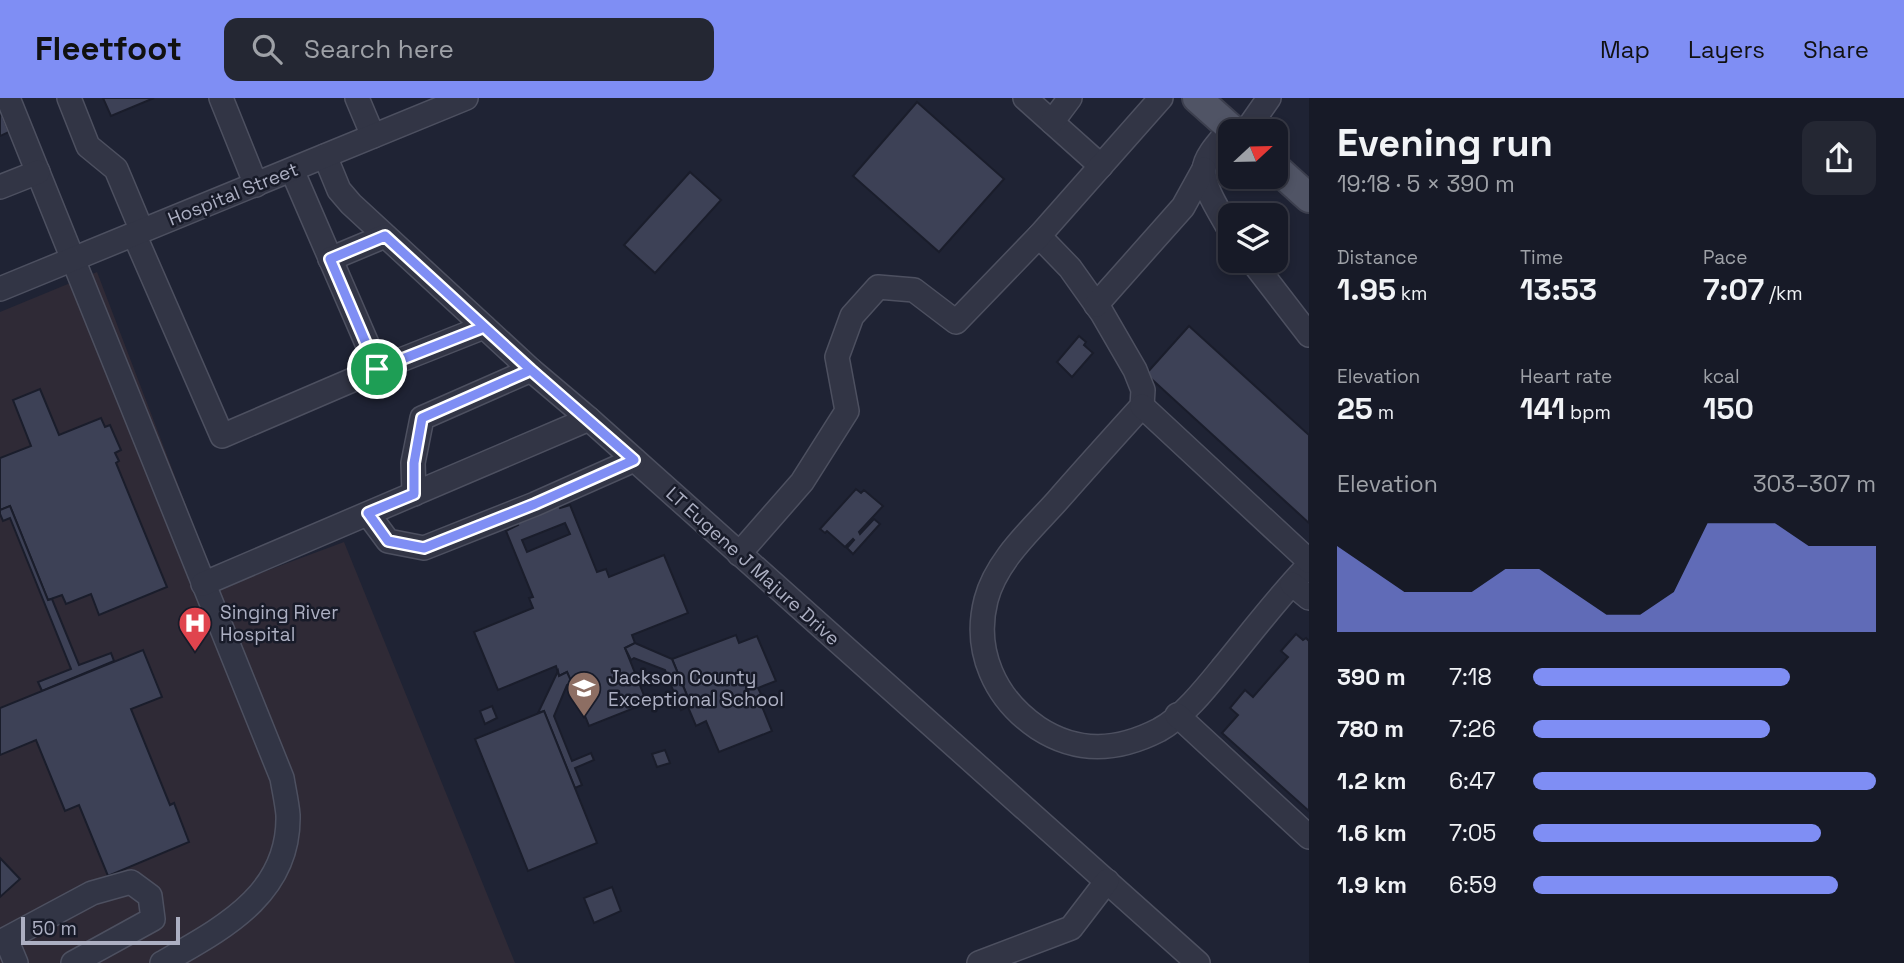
<!DOCTYPE html>
<meta charset="utf-8">
<style>
:root{--surface:#171a27;--page:#242733;--text:#f1f3f6;--muted:#9ea1a7;--line:#363844;--accent:#7f8ef4}
body{margin:0;font-family:"Space Grotesk",sans-serif;background:var(--page);color:var(--text);height:100vh;display:flex;flex-direction:column;font-size:26px;white-space:nowrap}
*{box-sizing:border-box;margin:0}
p{font-size:23px;color:var(--muted)}
.icon{flex:none;width:38px;height:38px;fill:none;stroke:currentColor;stroke-width:2;stroke-linecap:round;stroke-linejoin:round}
.map{position:relative;flex:1;overflow:hidden}
.panel{display:flex;flex-direction:column;background:var(--surface);width:595px}
.panel>*{flex:none}
.needle{width:46px;rotate:68deg}
.fabs{position:absolute;left:1218px;top:21px;display:grid;gap:14px}
.fabs a{display:grid;place-items:center;width:70px;height:70px;border-radius:14px;background:var(--surface);box-shadow:0 4px 10px #0003,0 0 0 2px var(--line);font-size:35px}
.scale{position:absolute;left:21px;bottom:18px;width:159px;box-sizing:border-box;padding-left:7px;border:4px solid #acafc2;border-top:0;font-size:19px;line-height:24px;white-space:nowrap;color:#acafc2;-webkit-text-stroke:5px #181b29;paint-order:stroke}
.pin{position:absolute;display:grid;place-items:center;width:60px;height:60px;color:#fff;margin:-30px;border:4px solid #fff;border-radius:50%;box-shadow:0 2px 7px #0007}
.round{display:grid;place-items:center;flex:none;width:74px;height:74px;border-radius:14px;background:var(--page)}
.summary{display:flex;align-items:center;justify-content:space-between;height:119px;padding:0 28px}
h1{font-size:38px;font-weight:600;line-height:52px}
.metrics{display:grid;grid-template-columns:repeat(3,1fr);gap:10px;height:119px;padding:7px 28px}
.metrics div{display:grid;align-content:center}
.metrics b{font-size:30px;font-weight:600}
.metrics small{font-size:19px;font-weight:400}
.metrics p{font-size:19px}
.chart{height:196px;padding:14px 28px}
.chart p{display:flex;justify-content:space-between}
.chart svg{width:100%;height:126px;margin-top:7px;fill:var(--accent);opacity:.7}
ul{padding:0 28px;list-style:none;font-size:23px}
li{display:grid;grid-template-columns:112px 84px 1fr;align-items:center;height:52px}
li i{height:18px;border-radius:9px;background:var(--accent)}
header{display:flex;align-items:center;gap:42px;box-sizing:border-box;height:98px;padding:0 35px;background:var(--accent);color:#111}
header strong{font-size:33px}
nav{display:flex;gap:38px;margin-inline-start:auto;font-size:24px}
.search{width:490px;height:63px;background:var(--page);display:flex;align-items:center;gap:18px;box-sizing:border-box;padding:0 24px;border-radius:14px;color:var(--muted);font-size:26px}
main{display:flex;flex:1;min-height:0}
.map>svg:first-child{display:block}
.medical{fill:#2f2a36}
.building{fill:#3d4156;stroke:#1a1d2b;stroke-width:2;fill-rule:evenodd}
.lines{fill:none;stroke-linecap:round;stroke-linejoin:round}
.minor-casing{stroke:#4d5060;stroke-width:26}
.major-casing{stroke:#3c3f4e;stroke-width:32}
.minor{stroke:#323545;stroke-width:23}
.major{stroke:#505465;stroke-width:28}
.route-casing{stroke:#fff;stroke-width:14}
.route{stroke:#7f8ef4;stroke-width:9}
.labels{text-anchor:middle;dominant-baseline:central;stroke-width:5;stroke-linejoin:round;paint-order:stroke}
.street-label{font-size:19px;fill:#acafc2;stroke:#181b29}
.poi-label{font-size:19px;fill:#acafc2;stroke:#181b29;text-anchor:start}
</style>
<header>
<strong>Fleetfoot</strong>
<div class="search"><svg class="icon" aria-label="search" viewBox="0 0 24 24"><circle cx="10" cy="10" r="6"/><path d="M15 15l6 6"/></svg>Search here</div>
<nav><a>Map</a><a>Layers</a><a>Share</a></nav>
</header>
<main>
<div class="map">
<svg width="1309" height="865" viewBox="0 0 1309 865">
<rect width="100%" height="100%" fill="#1f2334"/>
<path class="medical" d="M97,174L218,491L344,444L515,865H0V214Z"/>
<g class="building">
<path d="M103,0H154L111,18Z"/>
<path d="M917,4L1004,81L939,154L853,78Z"/>
<path d="M0,12L9,34L0,38Z"/>
<path d="M690,74L721,102L655,175L624,147Z"/>
<path d="M1189,228L1309,337V425L1146,276Z"/>
<path d="M1079,238L1086,244L1084,247L1093,255L1072,279L1057,264Z"/>
<path d="M40,291L59,337L101,320L105,329L110,327L121,352L115,355L119,363L116,365L167,489L99,517L91,496L66,506L62,497L48,502L10,408L0,412V360L31,348L13,302Z"/>
<path d="M856,391L861,395L864,392L883,408L859,434L860,436L874,421L880,426L853,456L847,450L854,442L853,441L845,449L827,433L825,435L820,431Z"/>
<path d="M557,403L560,410L570,407L597,474L606,471L609,479L664,457L688,515L632,537L635,545L625,550L647,605L589,628L567,574L559,578L556,568L498,592L474,534L533,510L529,500L533,499L506,433L518,427L515,420ZM565,425L570,436L527,454L522,442Z"/>
<path d="M10,408L48,502L52,501L79,567L111,555L114,563L42,593L38,584L71,571L10,420L3,423L0,416V412Z"/>
<path d="M1296,536L1303,542L1306,540L1309,543V713L1222,635L1238,617L1230,610L1245,592L1253,599L1288,559L1281,553Z"/>
<path d="M736,537L739,545L757,538L776,583L758,590L763,600L759,601L772,633L719,654L706,623L696,628L688,609L691,607L672,561Z"/>
<path d="M635,545L672,561L691,607L681,612L665,572L634,560L631,562L625,550Z"/>
<path d="M143,552L162,599L131,611L170,707L174,705L189,744L108,778L79,707L65,713L36,642L0,657V610Z"/>
<path d="M558,573L559,578L567,574L572,585L567,587L554,618L572,663L591,655L594,662L575,670L582,687L575,690L544,613L538,615Z"/>
<path d="M492,608L497,620L485,626L480,613Z"/>
<path d="M544,613L597,745L528,773L475,641Z"/>
<path d="M665,652L670,665L657,669L652,656Z"/>
<path d="M0,760L20,781L0,799Z"/>
<path d="M612,789L621,813L594,825L584,800Z"/>
</g>
<g class="lines">
<defs>
<g id="minor">
<path d="M8,0L282,680C284,692 287,705 288,717C290,797 221,831 162,865"/>
<path d="M69,0L88,48L116,71L142,133"/>
<path d="M221,0L256,87"/>
<path d="M357,0L373,38"/>
<path d="M1025,0L1101,68"/>
<path d="M1052,24L1070,0"/>
<path d="M1246,33L1269,0"/>
<path d="M325,58L339,92L351,106L531,272L589,321L1198,865"/>
<path d="M0,89L38,74"/>
<path d="M1230,133C1221,115 1204,93 1204,72C1205,57 1222,41 1231,30"/>
<path d="M134,136L222,338L378,271L292,72"/>
<path d="M1039,138L1070,170L1102,215L1135,272L1143,292L1142,308C1113,340 1085,371 1057,403C1031,432 996,463 986,502C973,553 995,601 1038,630C1078,656 1118,653 1159,632C1183,619 1206,590 1223,569C1251,535 1278,499 1309,467"/>
<path d="M330,161L385,138"/>
<path d="M1252,163L1309,237"/>
<path d="M0,191L466,0"/>
<path d="M1096,207L1183,109L1204,71"/>
<path d="M378,271L484,229"/>
<path d="M1142,308L1309,463"/>
<path d="M414,396L413,365L422,320L531,272"/>
<path d="M368,416L388,443L424,450L535,406L634,362"/>
<path d="M739,456L802,384L847,313L837,259L852,218L878,189L914,192L956,224L1039,138L1161,0"/>
<path d="M203,486L589,321"/>
<path d="M1292,486L1309,500"/>
<path d="M1177,617L1309,739"/>
<path d="M16,865L6,841L92,795L131,784L150,798L153,821L73,865"/>
<path d="M979,865L1071,830L1107,783"/>
</g>
<g id="major">
<path d="M1197,0L1234,33"/>
<path d="M1276,70L1309,100"/>
</g>
</defs>
<use href="#minor" class="minor-casing"/>
<use href="#major" class="major-casing"/>
<use href="#minor" class="minor"/>
<use href="#major" class="major"/>
</g>
<g class="lines">
<defs>
<path id="route" d="M377,271L484,229L531,272L422,320L414,365V396L368,415L388,443L424,450L535,406L634,362L531,272L385,138L330,161L377,271"/>
</defs>
<use href="#route" class="route-casing"/>
<use href="#route" class="route"/>
</g>
<defs>
<symbol id="hospital-pin" viewBox="-11 -11 22 30"><path d="M0 17L-7.5 6A9.5 9.5 0 1 1 7.5 6Z" fill="#e0444e" stroke="#181b29"/><path d="M-5-5h3v3.5h4V-5h3V5h-3V1.5h-4V5h-3Z" fill="#fff"/></symbol>
<symbol id="school-pin" viewBox="-11 -11 22 30"><path d="M0 17L-7.5 6A9.5 9.5 0 1 1 7.5 6Z" fill="#8d6e63" stroke="#181b29"/><path d="M0-5L7-2L0 1L-7-2ZM-4 1L0 2.5L4 1V4Q0 6-4 4Z" fill="#fff"/></symbol>
</defs>
<g fill-rule="evenodd">
<use href="#hospital-pin" x="176" y="506" width="38" height="52"/>
<use href="#school-pin" x="565" y="571" width="38" height="52"/>
</g>
<g class="labels">
<g class="street-label">
<text transform="translate(233 96) rotate(-22)">Hospital Street</text>
<text transform="translate(753 468) rotate(42)">LT Eugene J Majure Drive</text>
</g>
<g class="poi-label">
<text x="220" y="514">Singing River<tspan x="220" dy="22">Hospital</tspan></text>
<text x="608" y="579">Jackson County<tspan x="608" dy="22">Exceptional School</tspan></text>
</g>
</g>
</svg>
<div class="fabs">
<a><svg class="needle" viewBox="-14 -14 28 28"><path d="M0-13l5 13h-10z" fill="#e53935"/><path d="M0 13l5-13h-10z" fill="#9ea1a7"/></svg></a>
<a><svg class="icon" aria-label="layers" viewBox="0 0 24 24"><path d="M12 4l9 5-9 5-9-5zM3 14l9 5 9-5"/></svg></a>
</div>
<div class="scale">50 m</div>
<div class="pin" style="left:377px;top:271px;background:#1e9e55"><svg class="icon" aria-label="arrive" viewBox="0 0 24 24"><path d="M6 21V4h12l-3 4 3 4H6"/></svg></div>
</div>
<section class="panel">
<div class="summary"><div><h1>Evening run</h1><p>19:18 · 5 × 390 m</p></div><a class="round"><svg class="icon" aria-label="share" viewBox="0 0 24 24"><path d="M12 15V3M7 8l5-5 5 5M5 13v7h14v-7"/></svg></a></div>
<div class="metrics">
<div><p>Distance</p><b>1.95<small> km</small></b></div>
<div><p>Time</p><b>13:53</b></div>
<div><p>Pace</p><b>7:07<small> /km</small></b></div>
</div>
<div class="metrics">
<div><p>Elevation</p><b>25<small> m</small></b></div>
<div><p>Heart rate</p><b>141<small> bpm</small></b></div>
<div><p>kcal</p><b>150</b></div>
</div>
<div class="chart"><p><span>Elevation</span>303–307 m</p>
<svg viewBox="0 0 160 44" preserveAspectRatio="none"><path d="M0 44V14L10 22L20 30L30 30L40 30L50 22L60 22L70 30L80 38L90 38L100 30L110 6L120 6L130 6L140 14L150 14L160 14V44z"/></svg>
</div>
<ul>
<li><b>390 m</b>7:18<i style="width:75%"></i></li>
<li><b>780 m</b>7:26<i style="width:69%"></i></li>
<li><b>1.2 km</b>6:47<i style="width:100%"></i></li>
<li><b>1.6 km</b>7:05<i style="width:84%"></i></li>
<li><b>1.9 km</b>6:59<i style="width:89%"></i></li>
</ul>
</section>
</main>
